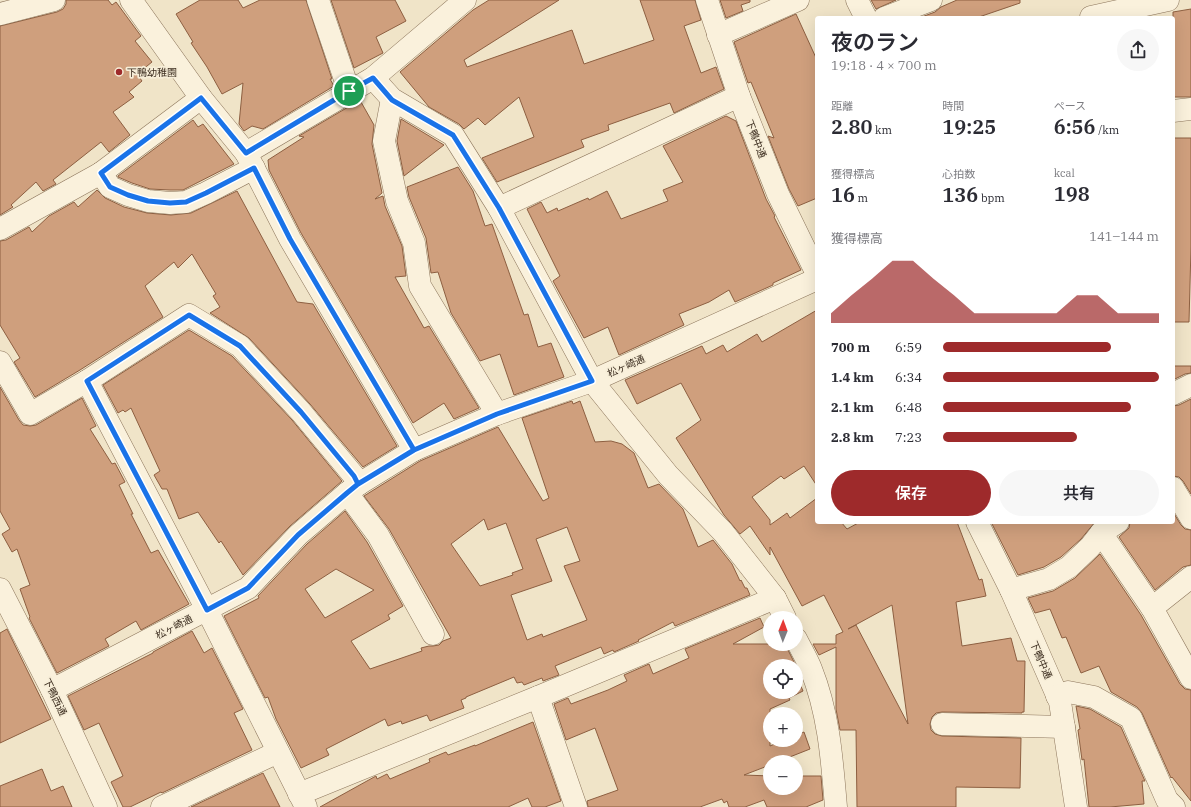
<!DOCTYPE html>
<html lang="ja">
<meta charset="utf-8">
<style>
:root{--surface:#fff;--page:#f7f7f7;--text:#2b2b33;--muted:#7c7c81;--accent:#9e2a2b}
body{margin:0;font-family:"IBM Plex Serif","Noto Sans JP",serif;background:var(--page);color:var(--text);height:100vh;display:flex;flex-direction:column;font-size:15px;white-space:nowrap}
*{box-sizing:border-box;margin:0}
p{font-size:13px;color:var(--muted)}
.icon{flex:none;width:22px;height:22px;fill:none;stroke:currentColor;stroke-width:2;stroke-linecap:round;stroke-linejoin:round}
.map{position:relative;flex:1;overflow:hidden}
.details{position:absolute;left:815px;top:16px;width:360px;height:508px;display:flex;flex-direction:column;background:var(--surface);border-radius:4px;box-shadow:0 4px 16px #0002}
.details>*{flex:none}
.needle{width:26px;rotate:1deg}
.buttons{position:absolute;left:763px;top:611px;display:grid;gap:8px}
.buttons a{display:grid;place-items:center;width:40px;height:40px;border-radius:50%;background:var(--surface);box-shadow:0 4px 16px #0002;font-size:20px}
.pin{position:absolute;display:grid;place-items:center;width:34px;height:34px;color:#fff;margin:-17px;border:2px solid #fff;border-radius:50%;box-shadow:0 1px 4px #0007}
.round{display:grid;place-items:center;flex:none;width:42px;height:42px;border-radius:21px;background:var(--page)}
.overview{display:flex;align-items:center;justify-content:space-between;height:68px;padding:0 16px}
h1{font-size:22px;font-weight:600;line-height:30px}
.stats{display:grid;grid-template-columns:repeat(3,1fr);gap:6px;height:68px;padding:4px 16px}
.stats div{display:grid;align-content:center}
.stats b{font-size:20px;font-weight:600}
.stats small{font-size:11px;font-weight:400}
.stats p{font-size:11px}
.chart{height:112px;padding:8px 16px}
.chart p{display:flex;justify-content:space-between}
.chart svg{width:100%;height:72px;margin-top:4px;fill:var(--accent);opacity:.7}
.button{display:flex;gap:8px;margin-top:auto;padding:8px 16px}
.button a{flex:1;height:46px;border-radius:24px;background:var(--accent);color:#fff;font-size:16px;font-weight:600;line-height:46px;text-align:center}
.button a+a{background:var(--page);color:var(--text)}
ul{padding:0 16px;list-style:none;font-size:13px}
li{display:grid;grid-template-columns:64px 48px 1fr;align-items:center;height:30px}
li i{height:10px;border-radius:5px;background:var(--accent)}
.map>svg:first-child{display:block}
.building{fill:#cf9f7d;stroke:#8d5f41;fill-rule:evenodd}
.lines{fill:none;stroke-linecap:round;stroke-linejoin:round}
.minor-casing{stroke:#8d765c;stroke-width:23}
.minor{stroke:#faf1dc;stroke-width:22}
.route-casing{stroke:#fff;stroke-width:8}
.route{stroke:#1a73e8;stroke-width:5}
.poi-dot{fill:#9e2a2b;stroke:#f7eed8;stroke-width:1.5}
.labels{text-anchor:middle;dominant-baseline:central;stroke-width:3.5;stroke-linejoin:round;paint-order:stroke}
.poi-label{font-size:10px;fill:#3d2e20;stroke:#f7eed8;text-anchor:start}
.street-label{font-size:10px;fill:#3d2e20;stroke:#f7eed8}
</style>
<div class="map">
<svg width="1191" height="807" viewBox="0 0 1191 807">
<rect width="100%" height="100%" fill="#f0e4c8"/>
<g class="building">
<path d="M66,0H108L112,5L116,2L141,36L135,41L152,62L137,74L142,81L129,92L134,97L113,112L130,135L109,152L101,142L53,180L56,184L43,191L36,182L11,205L13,207L0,215V26L57,12L63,9L66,4Z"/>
<path d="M200,0H238L243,8L260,0H306L332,79H330L334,86L263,129L252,126L244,131L239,124L243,83L222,94L207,67L191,43L193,42L176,14Z"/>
<path d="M331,0H395L406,21L376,37L383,53L354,68Z"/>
<path d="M489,0H559L464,60L467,67L572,30L584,64L654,40L640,0H695L701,20L684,26L701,73L716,67L724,89L674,113L670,103L608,125L609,130L581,140L584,147L497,182L482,158L534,137L519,97L485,125L478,118L464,129L459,124L429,107L400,72L473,10Z"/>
<path d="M720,0H750V2L741,5L743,11L726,18Z"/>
<path d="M871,0H896L876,9Z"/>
<path d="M957,0H1020V3L976,18H919L935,12L941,7Z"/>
<path d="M1191,9V97H1173V12Z"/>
<path d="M796,14L817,60V198L798,206L789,189L768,136L774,138L751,82L748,83L734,42Z"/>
<path d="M361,102L374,125L372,144L382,193L375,199L383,196L385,206L402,246L406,276L395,277L424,328L429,326L479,408L454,419L444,403L413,423L301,233L269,170L268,160L304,137L299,136L355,103Z"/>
<path d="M726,116L736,121L766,199L775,216L774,217L801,270L773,283V285L735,302L729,290L709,302L679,314L684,325L619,355L608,327L584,338L553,281L560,276L527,209L541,202L547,213L557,208L558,211L588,198L589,200L607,191L621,219L668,201L663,190L683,182L663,146Z"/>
<path d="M401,119L444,145L404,176L397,141Z"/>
<path d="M193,120L198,127L203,124L234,164L183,190H170L150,189L132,183L118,177V176Z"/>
<path d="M1173,138H1191V247L1189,322H1173Z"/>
<path d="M458,167L473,191L485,226L492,224L524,315L528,314L538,347L551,343L564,377L514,395L500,354L480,361L451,313L438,272L431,273L426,238L409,197L407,187Z"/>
<path d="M97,190L105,198L124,207L147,213L171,215L191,213L237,191L297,302L313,304L397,446L363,467L310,404L249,338L210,313L220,307L213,296L216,294L192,254L178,268L174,262L145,286L163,317L80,370L35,397L14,362L20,358L0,325V241L6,240L29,227L32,232L49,216L74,202L78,207Z"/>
<path d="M817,310V486L804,466L784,479L781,476L752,497L770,520V525L787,513L790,518L817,498V522H841L847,529L860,522H957L979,580L982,579L986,596L956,602L962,646L1011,638L1017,661H1025L1024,712H1022V713L942,712L936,713L932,717L930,724L931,730L935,734L942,736L1021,738L1020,788L956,787V807H857L856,730H840L836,709V647L819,655L813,644H836V635L843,632L824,595L802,606L770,547V555L750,526L740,534L724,515L676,438L701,420L681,383L637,404L625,380L702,346L706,354L723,345L727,352L757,334L762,342ZM892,605L908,724L856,625L848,629Z"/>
<path d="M189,330L232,356L292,420L342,481L290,526L243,575L221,541L219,543L198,512L179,519L167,489H162L154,475L160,471L131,408L125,412L123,410L118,413L103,385Z"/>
<path d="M1173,366H1191V373L1185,374L1173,380Z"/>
<path d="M0,387L19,420L23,425L30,426L36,425L82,398L96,426L90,429L112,464L115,463L125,482L119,485L133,514H131L151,553L158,550L189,604L141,630L136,621L105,639L109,646L57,673L29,618L30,617L20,589L30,585L17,549L12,552L2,534L10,529L0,511Z"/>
<path d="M1191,399V494L1183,481L1179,477L1173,476V406L1179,405Z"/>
<path d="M572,401L573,404L580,401L595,442L611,441L622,444L634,453L648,488L659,484L683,509L698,547L713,540L732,564L740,581L741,580L745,588H747L750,595L675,626L673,622L638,640L639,641L614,652L613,650L604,654L601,647L555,666L559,675L543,681L542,678L524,685L522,682L517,683L514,677L466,697V698L461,700L464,708L430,721L427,715L402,724L401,721L388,726L385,719L326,749L329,755L301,768L276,719L268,697L265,698L224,616L259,598L258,596L307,544L345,511L367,542L403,606L388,615L390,619L351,641L370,669L422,651L421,648L429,646H433L439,645L443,641L451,638L389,529L364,496L420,461L498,427L543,501L549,498L522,418ZM484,519L488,530L506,523L523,569L512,573L513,575L480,586L451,544ZM567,527L580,561L564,566L587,620L543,637L542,634L527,640L511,595L552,581L536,539ZM336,569L374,590L325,618L305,589Z"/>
<path d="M1173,512L1181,525L1185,529L1191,530V565L1183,567L1155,590L1119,537L1129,528L1130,522H1173Z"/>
<path d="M991,522H1095L1081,539L1061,557L1044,567L1018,575Z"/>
<path d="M1100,554L1141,615L1180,684L1185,689L1191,690V801L1172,777L1171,778L1142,713L1137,707L1111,692L1099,666L1081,673L1066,637L1062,638L1050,609L1035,613L1028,598L1053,591L1075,578Z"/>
<path d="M760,618L764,627L733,644H785L796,666H770V692H796V675L803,691L789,698L790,700L770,709V746L784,740H796V735L804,732L810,749L777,762H770V765L744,775L770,776V788H796V776H821L823,800L806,807H767L764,800L745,807H729L727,801L724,803L722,799L700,807H588L587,801L618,790L595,728L566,740L554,704L568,698L571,704L608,690L627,681L624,675L649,664L653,674L689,658L685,649Z"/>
<path d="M7,629L51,719L0,743V633Z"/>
<path d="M192,631L204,653L212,648L243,709L234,713L252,750L162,793L161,792L130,807H123L111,782L123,776L99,723L84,730L68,696L153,653V652Z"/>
<path d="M1076,706L1090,709L1121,727L1145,781H1142L1144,804L1110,807H1089L1084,759L1082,760L1078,730L1080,729Z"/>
<path d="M533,722L561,801L545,807H532L528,798L508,807H320L376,776L377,779L387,774L390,779L430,762L429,759L446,752L448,755L475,745V746Z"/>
<path d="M42,769L51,791L63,786L72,807H0V786Z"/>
<path d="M263,773L280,807H191Z"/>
</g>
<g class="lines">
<defs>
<g id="minor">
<path d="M131,0L201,98L246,153L290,239L414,450"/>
<path d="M318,0L349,91"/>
<path d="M707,0L739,96L778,194L817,274"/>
<path d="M857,0L866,18"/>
<path d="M0,14L54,0"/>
<path d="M1091,17L1168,0"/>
<path d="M884,18L931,0"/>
<path d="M718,35L798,0"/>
<path d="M373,78L392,99L453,135L499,208L592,381L668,475L723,532L775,598L785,618"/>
<path d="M392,99L384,141L397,201L414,243L420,286L497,414"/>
<path d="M1173,111L1191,109"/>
<path d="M246,153L373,78L465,0"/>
<path d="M101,173L110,187L128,195L148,201L170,203L186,202L206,193L254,168"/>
<path d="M499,208L739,96"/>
<path d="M0,229L101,173L201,98"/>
<path d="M0,362L30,414L87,381L207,610L306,807"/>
<path d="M87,381L189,315L240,346L301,412L354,476L359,484"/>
<path d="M1173,394L1191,385"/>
<path d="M1173,488L1191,518"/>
<path d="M347,493L378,535L433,634"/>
<path d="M977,522L1011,590L1060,702L1076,807"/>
<path d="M1101,533L1152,608L1191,678"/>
<path d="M0,589L52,690L106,807"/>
<path d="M1011,590L1049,579L1069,567L1090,547L1101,533L1118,522"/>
<path d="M1152,608L1191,577"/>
<path d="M796,639C801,649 807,659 811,669C829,714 832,760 836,807"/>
<path d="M52,690L248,588L298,535L347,493L359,484L414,450L497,414L592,381L817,279"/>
<path d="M1057,696L1068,692L1094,697L1131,718L1167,800L1174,807"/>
<path d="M538,697L576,807"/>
<path d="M942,724L1064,727"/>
<path d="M299,794L538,697L775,598"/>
<path d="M162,807L278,752"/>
</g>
</defs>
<use href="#minor" class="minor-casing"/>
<use href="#minor" class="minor"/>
</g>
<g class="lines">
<defs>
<path id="route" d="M349,91L246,153L201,98L101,173L110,187L128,195L148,201L170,203L186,202L206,193L254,168L290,239L414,450L358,484L354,476L301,412L240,346L189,315L87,381L207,610L248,588L298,535L347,493L358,484L414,450L497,414L592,381L499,208L453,135L392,100L373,78L349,91"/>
</defs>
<use href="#route" class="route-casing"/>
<use href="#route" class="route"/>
</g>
<circle class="poi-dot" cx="119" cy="72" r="4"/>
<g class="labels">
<g class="poi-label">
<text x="127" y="72">下鴨幼稚園</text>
</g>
<g class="street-label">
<text transform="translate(756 139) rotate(69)">下鴨中通</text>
<text transform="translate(626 366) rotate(-24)">松ヶ崎通</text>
<text transform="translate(174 627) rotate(-27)">松ヶ崎通</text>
<text transform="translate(1041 660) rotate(67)">下鴨中通</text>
<text transform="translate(55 697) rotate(64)">下鴨西通</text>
</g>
</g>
</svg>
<div class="buttons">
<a><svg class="needle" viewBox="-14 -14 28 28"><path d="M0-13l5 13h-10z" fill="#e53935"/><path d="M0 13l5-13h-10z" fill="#7c7c81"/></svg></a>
<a><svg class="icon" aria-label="locate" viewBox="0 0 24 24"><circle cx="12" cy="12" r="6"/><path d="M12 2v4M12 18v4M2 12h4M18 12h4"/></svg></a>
<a>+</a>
<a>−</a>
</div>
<div class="pin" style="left:349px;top:91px;background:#1e9e55"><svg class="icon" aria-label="arrive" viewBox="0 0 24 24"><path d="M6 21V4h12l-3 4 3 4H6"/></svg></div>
<section class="details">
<div class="overview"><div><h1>夜のラン</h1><p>19:18 · 4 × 700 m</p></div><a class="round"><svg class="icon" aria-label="share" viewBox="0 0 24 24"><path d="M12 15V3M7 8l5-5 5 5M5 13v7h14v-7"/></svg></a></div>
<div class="stats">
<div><p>距離</p><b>2.80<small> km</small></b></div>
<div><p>時間</p><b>19:25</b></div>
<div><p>ペース</p><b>6:56<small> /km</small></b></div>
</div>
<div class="stats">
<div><p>獲得標高</p><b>16<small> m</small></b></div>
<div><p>心拍数</p><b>136<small> bpm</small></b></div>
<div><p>kcal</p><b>198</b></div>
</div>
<div class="chart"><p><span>獲得標高</span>141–144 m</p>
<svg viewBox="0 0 160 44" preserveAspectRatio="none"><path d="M0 44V38L10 27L20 17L30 6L40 6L50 17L60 27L70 38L80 38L90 38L100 38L110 38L120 27L130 27L140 38L150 38L160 38V44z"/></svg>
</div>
<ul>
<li><b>700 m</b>6:59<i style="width:78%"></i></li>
<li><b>1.4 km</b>6:34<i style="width:100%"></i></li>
<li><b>2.1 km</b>6:48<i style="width:87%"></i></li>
<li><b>2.8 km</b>7:23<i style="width:62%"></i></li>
</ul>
<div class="button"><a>保存</a><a>共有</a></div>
</section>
</div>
